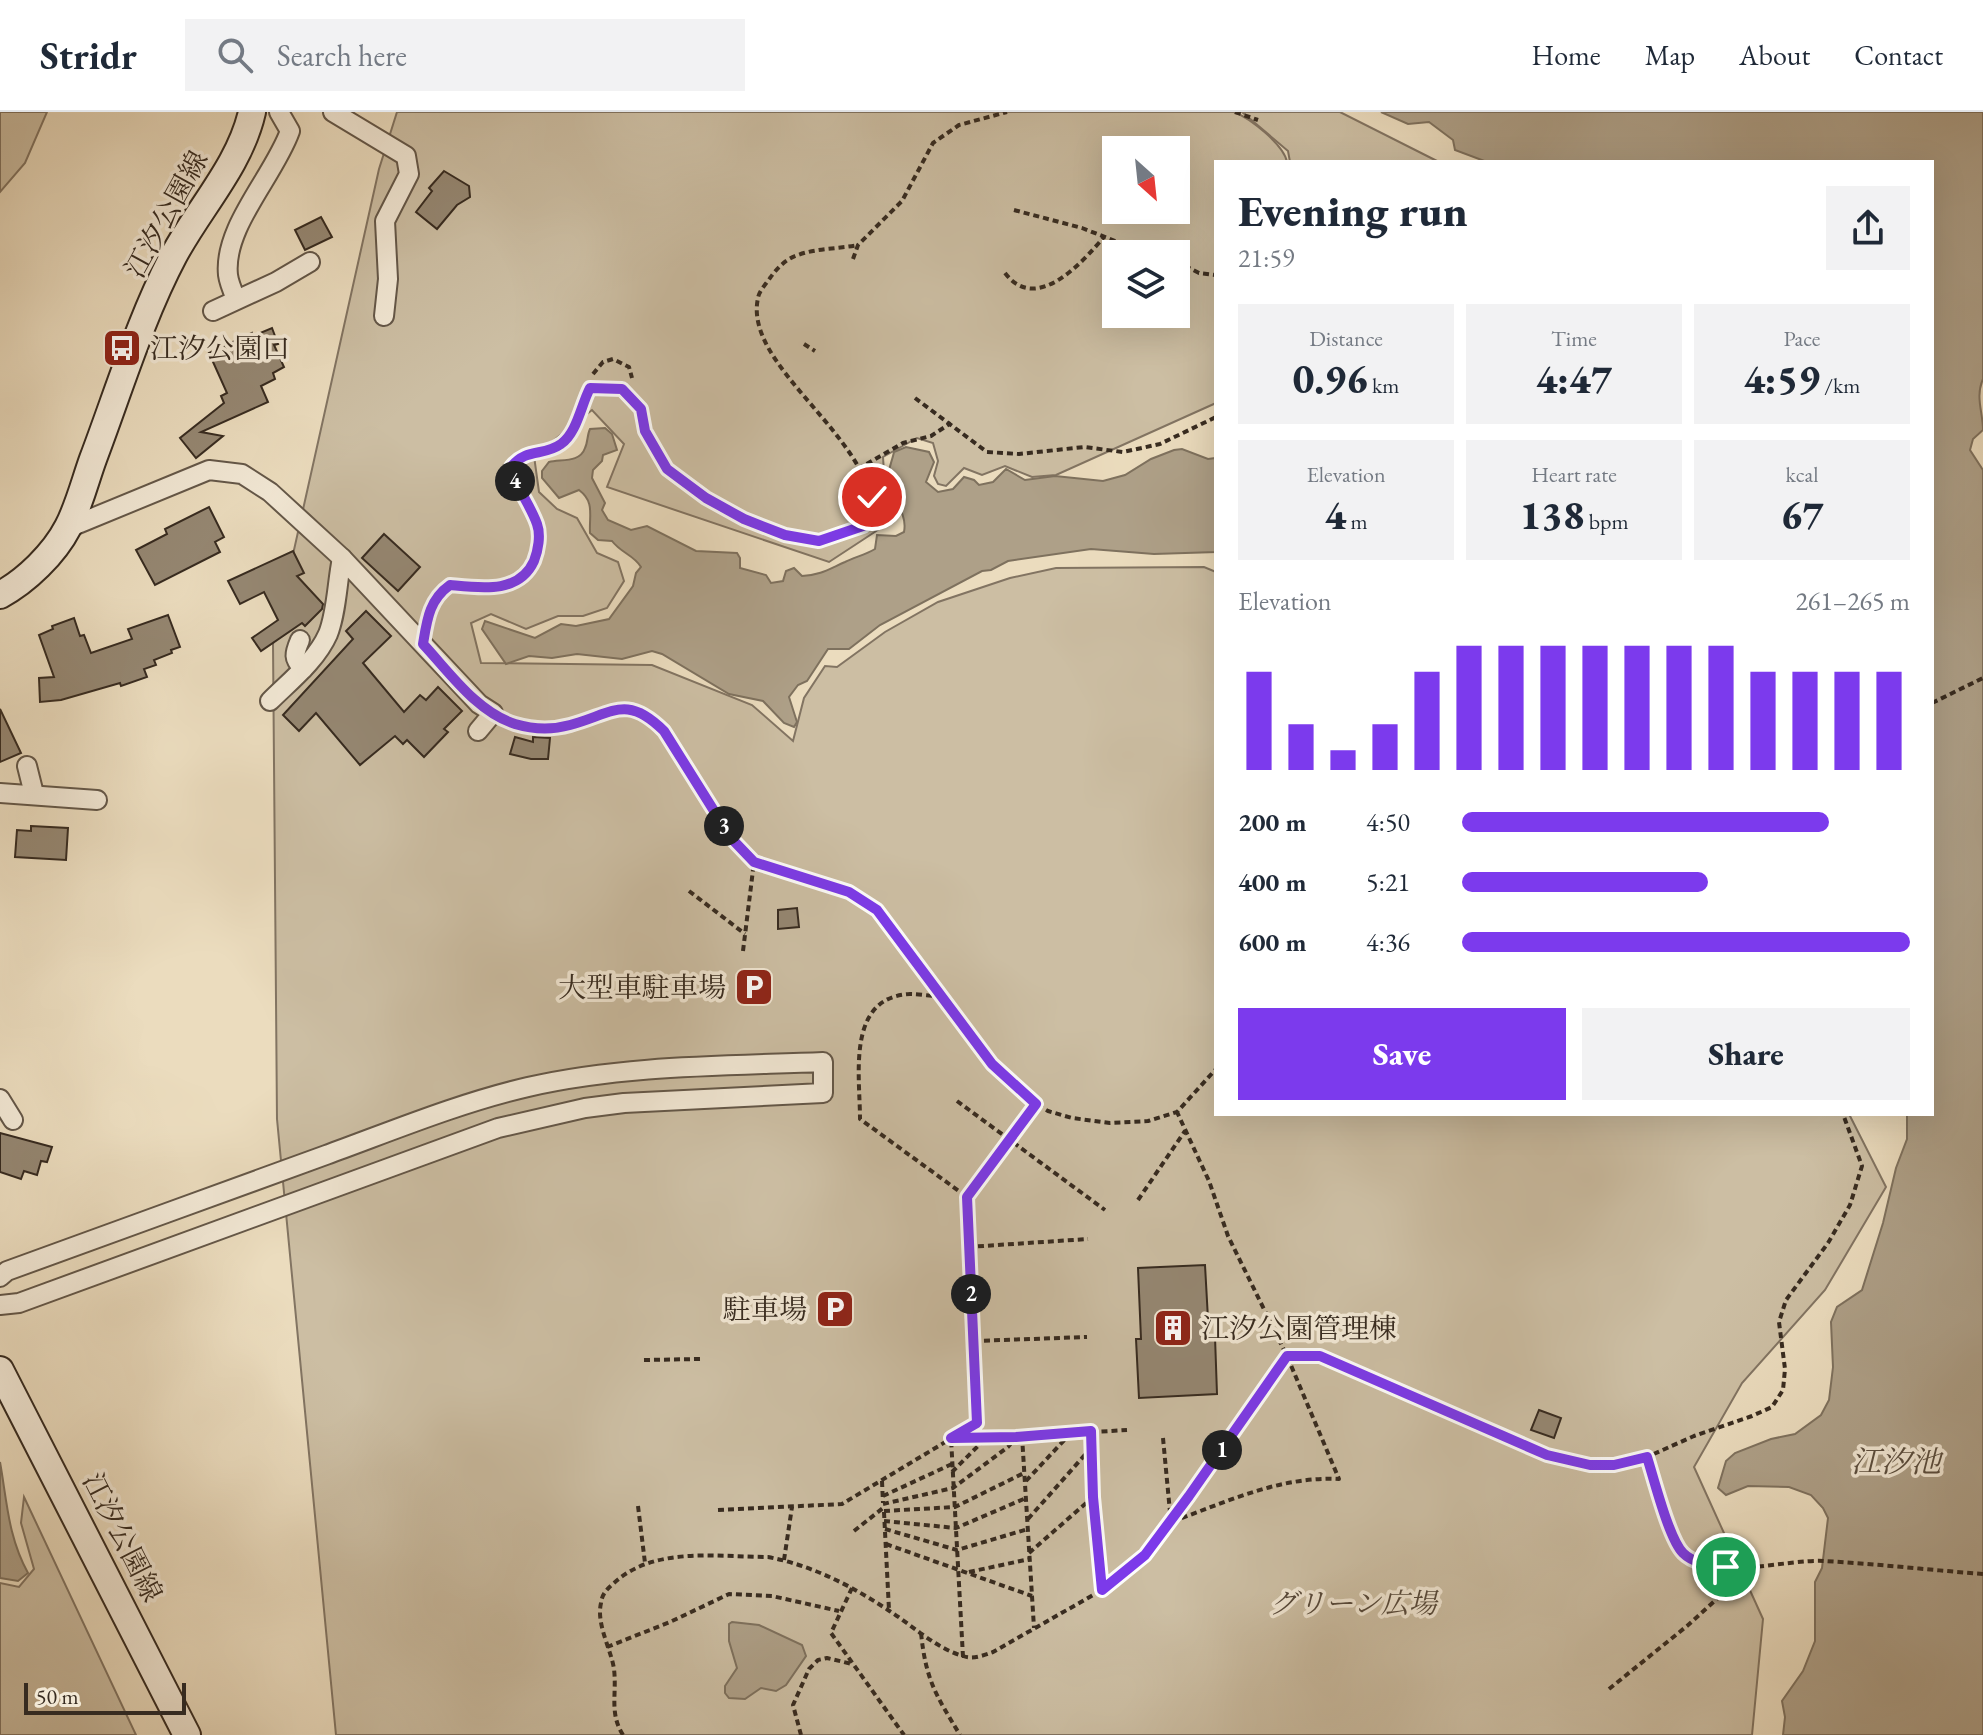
<!DOCTYPE html>
<meta charset="utf-8">
<style>
:root{--surface:#fff;--page:#f2f2f3;--text:#1f2937;--muted:#747a83;--line:#e0e1e3;--accent:#7c3aed}
body{margin:0;font-family:"EB Garamond","Noto Serif JP",serif;background:var(--page);color:var(--text);height:100vh;display:flex;flex-direction:column;font-size:30px;white-space:nowrap}
*{box-sizing:border-box;margin:0}
p{font-size:26px;color:var(--muted)}
.icon{flex:none;width:44px;height:44px;fill:none;stroke:currentColor;stroke-width:2;stroke-linecap:round;stroke-linejoin:round}
.map{position:relative;flex:1;overflow:hidden}
.panel{position:absolute;left:1214px;top:48px;width:720px;height:956px;display:flex;flex-direction:column;background:var(--surface);border-radius:0px;box-shadow:0 8px 32px #0002}
.panel>*{flex:none}
.needle{width:52px;rotate:153deg}
.controls{position:absolute;left:1102px;top:24px;display:grid;gap:16px}
.controls a{display:grid;place-items:center;width:88px;height:88px;border-radius:0px;background:var(--surface);box-shadow:0 8px 32px #0002;font-size:40px}
.scale{position:absolute;left:24px;bottom:20px;width:162px;box-sizing:border-box;padding-left:8px;border:4px solid #372b20;border-top:0;font-size:22px;line-height:28px;white-space:nowrap;color:#372b20;-webkit-text-stroke:6px #f2e8d5;paint-order:stroke}
.pin{position:absolute;display:grid;place-items:center;width:68px;height:68px;color:#fff;margin:-34px;border:4px solid #fff;border-radius:50%;box-shadow:0 2px 8px #0007}
.km{position:absolute;width:40px;height:40px;margin:-20px;border-radius:50%;background:#222;color:#fff;font-size:22px;line-height:40px;text-align:center}
.round{display:grid;place-items:center;flex:none;width:84px;height:84px;border-radius:0px;background:var(--page)}
.summary{display:flex;align-items:center;justify-content:space-between;height:136px;padding:0 24px}
h1{font-size:44px;font-weight:800;line-height:60px}
.metrics{display:grid;grid-template-columns:repeat(3,1fr);gap:12px;height:136px;padding:8px 24px}
.metrics div{display:grid;align-content:center;border-radius:0px;background:var(--page);text-align:center}
.metrics b{font-size:40px;font-weight:800}
.metrics small{font-size:22px;font-weight:400}
.metrics p{font-size:22px}
.chart{height:224px;padding:16px 24px}
.chart p{display:flex;justify-content:space-between}
.chart svg{width:100%;height:144px;margin-top:8px;stroke:var(--accent);stroke-width:6}
.button{display:flex;gap:16px;margin-top:auto;padding:16px 24px}
.button a{flex:1;height:92px;border-radius:0px;background:var(--accent);color:#fff;font-size:32px;font-weight:800;line-height:92px;text-align:center}
.button a+a{background:var(--page);color:var(--text)}
ul{padding:0 24px;list-style:none;font-size:26px}
li{display:grid;grid-template-columns:128px 96px 1fr;align-items:center;height:60px}
li i{height:20px;border-radius:10px;background:var(--accent)}
header{display:flex;align-items:center;gap:48px;box-sizing:border-box;height:112px;padding:0 40px;background:var(--surface);border-bottom:2px solid var(--line)}
header strong{font-size:38px}
nav{display:flex;gap:44px;margin-inline-start:auto;font-size:28px}
.search{width:560px;height:72px;background:var(--page);display:flex;align-items:center;gap:20px;box-sizing:border-box;padding:0 28px;border-radius:0px;color:var(--muted);font-size:30px}
.map>svg:first-child{display:block}
.green{fill:#ccbea3;stroke:#827462;stroke-width:2;fill-rule:evenodd}
.water{fill:#aea088;stroke:#7e715e;stroke-width:2}
.building{fill:#958772;stroke:#372b20;stroke-width:2}
.lines{fill:none;stroke-linecap:round;stroke-linejoin:round}
.lane-casing{stroke:#645748;stroke-width:13}
.street-casing{stroke:#645748;stroke-width:22}
.secondary-casing{stroke:#372b20;stroke-width:30}
.path{stroke:#372b20;stroke-width:4;stroke-dasharray:6 4;stroke-linecap:butt}
.lane{stroke:#f2e8d5;stroke-width:9}
.street{stroke:#f2e8d5;stroke-width:18}
.secondary{stroke:#f2e8d5;stroke-width:26}
.route-casing{stroke:#fff;stroke-width:16}
.route{stroke:#7c3aed;stroke-width:10}
.labels{text-anchor:middle;dominant-baseline:central;stroke-width:7;stroke-linejoin:round;paint-order:stroke}
.street-label{font-size:28px;fill:#372b20;stroke:#f2e8d5}
.poi-label{font-size:28px;fill:#372b20;stroke:#f2e8d5;text-anchor:start}
.park-label{font-size:28px;font-style:italic;fill:#55483a;stroke:#f2e8d5}
.water-label{font-size:30px;font-style:italic;fill:#5b4e3f;stroke:#f2e8d5}
</style>
<header>
<strong>Stridr</strong>
<div class="search"><svg class="icon" aria-label="search" viewBox="0 0 24 24"><circle cx="10" cy="10" r="6"/><path d="M15 15l6 6"/></svg>Search here</div>
<nav><a>Home</a><a>Map</a><a>About</a><a>Contact</a></nav>
</header>
<div class="map">
<svg width="1983" height="1623" viewBox="0 0 1983 1623">
<rect width="100%" height="100%" fill="#ebdcbe"/>
<filter id="stains"><feTurbulence type="fractalNoise" baseFrequency=".0025" numOctaves="4"/><feColorMatrix values="0 0 0 0 .2 0 0 0 0 .09 0 0 0 0 .02 0 0 0 .5 -.17"/></filter>
<radialGradient id="worn" r=".72"><stop offset=".6" stop-color="#630" stop-opacity="0"/><stop offset="1" stop-color="#630" stop-opacity=".3"/></radialGradient>
<g class="green">
<path d="M0,0H47L25,51L0,80Z"/>
<path d="M397,0H1234C1250,6 1284,33 1287,50H1216V291L1056,363L1032,365L1005,354L982,363L964,356L946,374L938,372L934,364L938,349L933,331L917,326L883,345L885,376L893,390L890,410L829,450L607,375L624,332L592,298L534,344L539,380L557,397L577,406L597,441L618,450L624,469L607,496L583,504H558L526,517L491,502L471,511L481,551L652,553L752,593L793,629L804,586L825,554L837,555L885,520L938,490L1010,466L1056,456L1204,455L1216,460V1002H1849L1886,1075L1825,1178L1742,1271L1694,1355L1763,1507L1752,1623H336L277,1007L273,532L379,57ZM1116,38H1176V98H1116ZM1116,142H1176V202H1116Z"/>
<path d="M1242,0H1340L1439,50H1290L1288,39Z"/>
<path d="M24,1385L136,1623H0V1471L19,1475L34,1457L21,1411Z"/>
</g>
<g class="water">
<path d="M1381,0H1983V267C1975,285 1983,300 1983,318L1973,327L1970,338L1983,358V1623H1783L1785,1605L1782,1589L1803,1559L1815,1529V1470L1822,1456L1828,1406L1823,1396L1811,1383L1789,1375L1748,1374L1726,1383L1718,1376L1726,1349L1735,1341L1771,1327L1795,1322L1821,1303L1829,1288L1833,1255L1831,1210L1837,1195L1862,1178L1883,1111L1896,1056L1907,1027V1002H1932V50H1487L1455,38L1453,28L1429,10L1408,12Z"/>
<path d="M605,316L612,322L617,338L603,343L602,349L593,358L592,366L605,391L602,398L608,408L631,418L647,414L696,439L737,441L740,446V456L766,463L771,471L783,469L786,459L794,456L802,464C821,463 829,457 845,450C855,445 865,443 875,437L877,423L896,424L904,420C908,400 891,387 888,372C886,362 892,350 894,340L906,335L929,340L934,350L926,370L938,380L953,377L964,365L974,368L979,373L993,370L1006,357L1025,368L1055,364L1103,369L1125,363L1151,347L1174,338L1182,337L1208,347L1216,346V440L1154,442L1091,437L1008,449L991,458L982,459L880,513L849,537H828L807,569L798,573L789,585L797,610L794,615L784,611L763,589L729,582L662,542L652,539L622,547L577,542L552,546L529,544L506,552L482,517L485,509L535,526L561,512L576,514L609,507L633,474L636,461L641,455C634,443 621,441 612,429L598,428L590,421C589,403 595,390 579,378L559,386L542,366V359L549,350C561,347 580,351 585,336C588,330 587,323 590,317Z"/>
<path d="M0,1350C7,1389 8,1425 28,1461L18,1469L0,1466Z"/>
<path d="M732,1510L759,1513L802,1533L806,1544L786,1573L776,1579L761,1576L745,1587L729,1586L725,1581V1574L737,1556L729,1529V1512Z"/>
</g>
<g class="building">
<path d="M444,59L469,74L470,85L457,93L437,117L416,100L432,79L429,76Z"/>
<path d="M321,105L332,125L305,138L295,118Z"/>
<path d="M272,216L278,232L274,233L284,255L273,261L275,267L261,274L268,290L201,320L223,324L196,346L180,326L224,291L221,284L227,281L209,241L252,221L253,224Z"/>
<path d="M209,395L224,425L215,430L220,440L155,473L136,438L167,422L165,417Z"/>
<path d="M384,422L420,455L398,479L362,446Z"/>
<path d="M293,439L304,461L297,464L323,492L322,497L305,514L302,511L261,539L252,526L278,508L264,480L240,492L228,469Z"/>
<path d="M366,499L391,524L363,551L404,600L420,583L426,588L438,575L462,599L444,617L448,620L424,645L407,628L403,632L395,624L360,653L316,601L299,619L283,603L353,527L346,519Z"/>
<path d="M168,503L180,535L171,538L172,541L154,548L156,553L144,557L147,565L121,574L120,571L61,588L40,590L39,566L54,565L39,523L53,517L52,514L74,506L80,524L84,523L91,541L132,527L128,517Z"/>
<path d="M0,597L21,641L0,650Z"/>
<path d="M515,625L533,630V625L550,626L548,647H531L510,642Z"/>
<path d="M31,714L68,716L66,748L15,745L17,718L31,719Z"/>
<path d="M797,796L799,815L778,817V798Z"/>
<path d="M0,1021L52,1035L47,1050L41,1049L37,1063L24,1059L21,1067L0,1060Z"/>
<path d="M1205,1153L1209,1225H1215L1217,1282L1139,1286L1136,1227H1141L1138,1156Z"/>
<path d="M1539,1298L1561,1306L1554,1326L1531,1318Z"/>
</g>
<g class="lines">
<defs>
<path id="lane" d="M590,276L622,277L641,297"/>
<g id="street">
<path d="M333,0L406,44L409,62L385,109L388,167L384,204"/>
<path d="M236,187C233,180 229,171 228,163C223,115 274,64 290,19L279,0"/>
<path d="M213,199L276,170L310,150"/>
<path d="M68,416L209,358L242,362L270,380L342,446L479,592L493,601L478,619"/>
<path d="M300,528C294,542 293,546 303,557"/>
<path d="M270,589C290,569 316,549 328,522C337,499 337,470 342,446"/>
<path d="M27,654L34,682"/>
<path d="M0,681L97,688"/>
<path d="M0,987L13,1008"/>
<path d="M0,1165L7,1159C113,1120 220,1082 326,1043C392,1019 459,991 528,975C624,953 725,954 823,950V981L624,991L585,996L498,1016L19,1191L0,1193"/>
</g>
<g id="secondary">
<path d="M0,483C26,469 54,442 68,415C79,394 85,369 93,347C118,281 141,205 174,143C199,96 240,53 252,0"/>
<path d="M0,1258L187,1623"/>
</g>
</defs>
<use href="#lane" class="lane-casing"/>
<use href="#street" class="street-casing"/>
<use href="#secondary" class="secondary-casing"/>
<g class="path">
<path d="M1235,0L1258,8"/>
<path d="M1014,98L1082,116L1128,134L1153,138L1162,142"/>
<path d="M853,147L858,133L902,89L933,31L959,13L1007,0"/>
<path d="M1176,149L1199,161L1216,163"/>
<path d="M1005,161C1036,202 1081,152 1104,125"/>
<path d="M804,232L815,239"/>
<path d="M593,262L603,250L613,247L629,255L632,266"/>
<path d="M915,286L987,340L1019,342L1084,335L1123,340L1160,332L1216,305"/>
<path d="M643,309C646,326 656,347 669,359C713,399 826,463 874,401C868,321 743,254 758,186C759,179 766,172 770,166C778,155 786,147 798,143C817,136 838,137 858,133"/>
<path d="M858,357L903,331L931,324L951,311"/>
<path d="M427,507L437,482L450,473C481,476 519,482 534,449C538,439 541,423 537,412C530,392 516,376 511,355C528,333 547,345 564,330C575,321 577,302 583,289"/>
<path d="M1932,591L1983,566"/>
<path d="M510,610C528,616 547,618 566,614C610,605 623,578 664,619L731,726L754,750L849,780L877,798L992,952L1036,992L1048,999L1072,1006L1110,1011L1148,1009L1177,1000L1216,957"/>
<path d="M689,779L745,822"/>
<path d="M743,839L754,750"/>
<path d="M942,885C932,884 920,882 910,882C846,885 860,963 860,1007L967,1085L1036,992"/>
<path d="M957,989L1105,1098"/>
<path d="M1138,1088L1185,1019"/>
<path d="M968,1135L1088,1127"/>
<path d="M974,1229L1087,1225"/>
<path d="M1287,1244H1320L1547,1343L1590,1353H1614L1647,1345L1694,1324L1752,1304L1772,1295L1783,1278L1785,1257L1779,1210L1786,1188L1828,1131L1850,1093L1862,1054L1843,1002"/>
<path d="M644,1248L700,1247"/>
<path d="M1091,1319L1093,1385L1102,1476"/>
<path d="M1022,1324L1034,1516"/>
<path d="M1163,1326L1170,1400L1168,1411C1225,1391 1278,1364 1339,1367L1287,1244L1228,1124L1209,1069L1177,1000"/>
<path d="M1648,1346C1655,1368 1670,1430 1685,1443C1718,1469 1785,1447 1824,1449C1877,1452 1930,1458 1983,1462"/>
<path d="M952,1360L985,1327"/>
<path d="M882,1369L883,1391"/>
<path d="M1026,1369L1069,1323"/>
<path d="M883,1384L952,1352"/>
<path d="M883,1392L953,1376L1008,1335L1016,1325"/>
<path d="M638,1394L645,1451"/>
<path d="M718,1398L842,1392L977,1311L967,1085"/>
<path d="M884,1399L955,1395L1024,1361"/>
<path d="M884,1400L889,1498"/>
<path d="M1028,1407L1091,1336"/>
<path d="M884,1409L956,1416L1026,1386"/>
<path d="M885,1417L957,1438L1028,1417"/>
<path d="M854,1419L883,1396"/>
<path d="M886,1432L1032,1484"/>
<path d="M1029,1441L1093,1385"/>
<path d="M784,1448L792,1395"/>
<path d="M969,1460L1030,1447"/>
<path d="M852,1476L831,1521L904,1623"/>
<path d="M921,1521C926,1569 936,1583 960,1623"/>
<path d="M607,1535L670,1510L729,1482L772,1484L839,1499"/>
<path d="M963,1545L951,1326L1016,1325L1127,1318"/>
<path d="M1609,1577L1687,1514L1751,1456"/>
<path d="M623,1623C609,1601 617,1582 614,1557C611,1537 596,1512 601,1491C602,1482 607,1477 614,1471C654,1434 717,1445 768,1445C811,1453 852,1474 888,1498C912,1513 935,1536 963,1544C973,1548 984,1543 993,1540L1102,1478L1145,1443L1189,1384L1287,1244"/>
<path d="M801,1623L793,1593L809,1557L818,1548L827,1546L852,1552"/>
</g>
<use href="#lane" class="lane"/>
<use href="#street" class="street"/>
<use href="#secondary" class="secondary"/>
</g>
<g class="lines">
<defs>
<path id="route" d="M872,385L874,401L863,414L819,429L785,423L744,407L706,386L667,357L645,319L641,297L622,277L590,276C581,293 577,321 561,332C543,345 527,335 511,355C516,376 530,392 537,412C541,423 538,439 534,449C519,482 481,476 450,473C429,488 427,508 423,532C450,561 477,600 515,612C532,617 552,618 570,613C612,602 626,581 664,619L731,726L754,750L849,780L877,798L992,952L1036,992L967,1085L977,1311L951,1326L1016,1325L1091,1319L1093,1385L1102,1478L1145,1443L1189,1384L1287,1244H1320L1547,1343L1590,1353H1614L1647,1345C1654,1367 1669,1427 1683,1441C1694,1452 1711,1453 1726,1455"/>
</defs>
<use href="#route" class="route-casing"/>
<use href="#route" class="route"/>
</g>
<defs>
<symbol id="bus-square" viewBox="-11 -11 22 22"><rect x="-9" y="-9" width="18" height="18" rx="4" fill="#8f2418" stroke="#f2e8d5"/><path d="M-5-6H5V4H4V6H2V4H-2V6H-4V4H-5ZM-3.5-4V0h7V-4ZM-3.5 1.2v1.5H-2V1.2ZM2 1.2v1.5H3.5V1.2Z" fill="#fff"/></symbol>
<symbol id="parking-square" viewBox="-11 -11 22 22"><rect x="-9" y="-9" width="18" height="18" rx="4" fill="#8f2418" stroke="#f2e8d5"/><path d="M-3.5-5.5H1a3.5 3.5 0 0 1 0 7H-1V5.5H-3.5ZM-1-3.4V-.6H.8a1.4 1.4 0 0 0 0-2.8Z" fill="#fff"/></symbol>
<symbol id="building-square" viewBox="-11 -11 22 22"><rect x="-9" y="-9" width="18" height="18" rx="4" fill="#8f2418" stroke="#f2e8d5"/><path d="M-4-6H4V6H1V3H-1V6H-4ZM-2.5-4.3h1.7v1.8h-1.7ZM.8-4.3h1.7v1.8H.8ZM-2.5-1h1.7V.8h-1.7ZM.8-1h1.7V.8H.8Z" fill="#fff"/></symbol>
</defs>
<g fill-rule="evenodd">
<use href="#bus-square" x="100" y="214" width="44" height="44"/>
<use href="#parking-square" x="732" y="853" width="44" height="44"/>
<use href="#parking-square" x="813" y="1175" width="44" height="44"/>
<use href="#building-square" x="1151" y="1194" width="44" height="44"/>
</g>
<g class="labels">
<g class="street-label">
<text transform="translate(166 102) rotate(-61)">江汐公園線</text>
<text transform="translate(123 1425) rotate(63)">江汐公園線</text>
</g>
<g class="poi-label">
<text x="150" y="236">江汐公園口</text>
<text x="726" y="875" text-anchor="end">大型車駐車場</text>
<text x="807" y="1197" text-anchor="end">駐車場</text>
<text x="1201" y="1216">江汐公園管理棟</text>
</g>
<g class="park-label">
<text x="1353" y="1491">グリーン広場</text>
</g>
<g class="water-label">
<text x="1896" y="1349">江汐池</text>
</g>
</g>
<rect width="100%" height="100%" filter="url(#stains)"/>
<rect width="100%" height="100%" fill="url(#worn)"/>
</svg>
<div class="controls">
<a><svg class="needle" viewBox="-14 -14 28 28"><path d="M0-13l5 13h-10z" fill="#e53935"/><path d="M0 13l5-13h-10z" fill="#747a83"/></svg></a>
<a><svg class="icon" aria-label="layers" viewBox="0 0 24 24"><path d="M12 4l9 5-9 5-9-5zM3 14l9 5 9-5"/></svg></a>
</div>
<div class="scale">50 m</div>
<div class="pin" style="left:1726px;top:1455px;background:#1e9e55"><svg class="icon" aria-label="arrive" viewBox="0 0 24 24"><path d="M6 21V4h12l-3 4 3 4H6"/></svg></div>
<div class="pin" style="left:872px;top:385px;background:#d93025"><svg class="icon" aria-label="check" viewBox="0 0 24 24"><path d="M5 12l5 5 9-10"/></svg></div>
<b class="km" style="left:1222px;top:1338px">1</b>
<b class="km" style="left:971px;top:1182px">2</b>
<b class="km" style="left:724px;top:714px">3</b>
<b class="km" style="left:515px;top:369px">4</b>
<section class="panel">
<div class="summary"><div><h1>Evening run</h1><p>21:59</p></div><a class="round"><svg class="icon" aria-label="share" viewBox="0 0 24 24"><path d="M12 15V3M7 8l5-5 5 5M5 13v7h14v-7"/></svg></a></div>
<div class="metrics">
<div><p>Distance</p><b>0.96<small> km</small></b></div>
<div><p>Time</p><b>4:47</b></div>
<div><p>Pace</p><b>4:59<small> /km</small></b></div>
</div>
<div class="metrics">
<div><p>Elevation</p><b>4<small> m</small></b></div>
<div><p>Heart rate</p><b>138<small> bpm</small></b></div>
<div><p>kcal</p><b>67</b></div>
</div>
<div class="chart"><p><span>Elevation</span>261–265 m</p>
<svg viewBox="0 0 160 44" preserveAspectRatio="none"><path d="M5 44V14M15 44V30M25 44V38M35 44V30M45 44V14M55 44V6M65 44V6M75 44V6M85 44V6M95 44V6M105 44V6M115 44V6M125 44V14M135 44V14M145 44V14M155 44V14"/></svg>
</div>
<ul>
<li><b>200 m</b>4:50<i style="width:82%"></i></li>
<li><b>400 m</b>5:21<i style="width:55%"></i></li>
<li><b>600 m</b>4:36<i style="width:100%"></i></li>
</ul>
<div class="button"><a>Save</a><a>Share</a></div>
</section>
</div>
